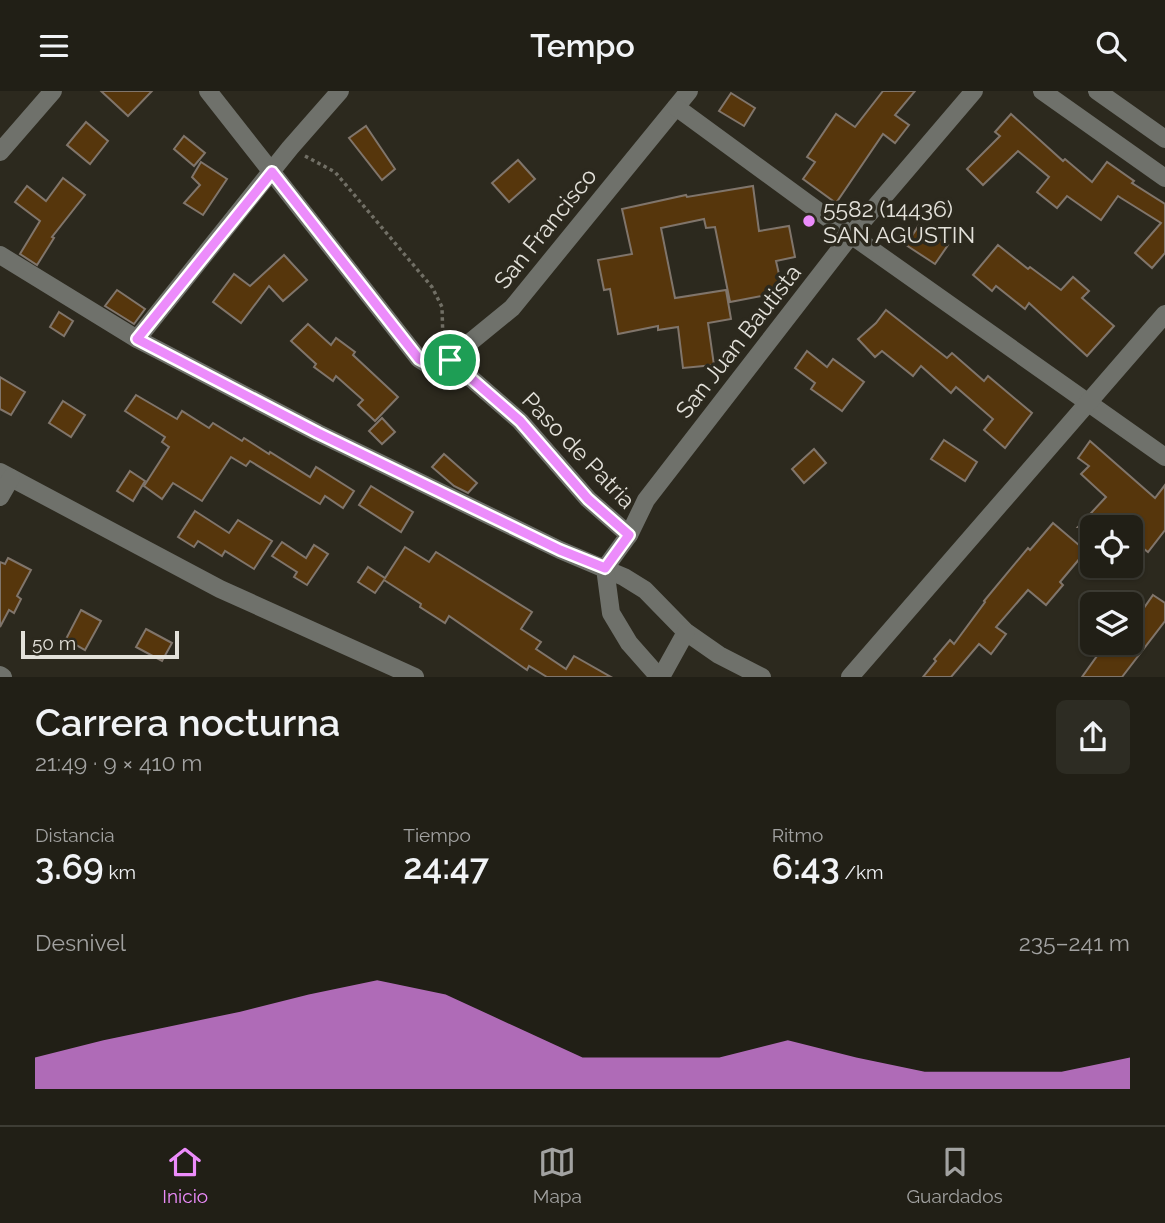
<!DOCTYPE html>
<html lang="es">
<meta charset="utf-8">
<style>
:root{--surface:#211f16;--page:#2d2c23;--text:#f1f3f6;--muted:#a2a2a1;--line:#3e3d35;--accent:#ec8cfb}
body{margin:0;font-family:Raleway,sans-serif;background:var(--page);color:var(--text);height:100vh;display:flex;flex-direction:column;font-size:26px;white-space:nowrap}
*{box-sizing:border-box;margin:0}
p{font-size:23px;color:var(--muted)}
.icon{flex:none;width:38px;height:38px;fill:none;stroke:currentColor;stroke-width:2;stroke-linecap:round;stroke-linejoin:round}
.map{position:relative;height:586px;overflow:hidden}
.details{display:flex;flex-direction:column;background:var(--surface);flex:1}
.details>*{flex:none}
.buttons{position:absolute;left:1080px;top:424px;display:grid;gap:14px}
.buttons a{display:grid;place-items:center;width:63px;height:63px;border-radius:10px;background:var(--surface);box-shadow:0 2px 5px #0004,0 0 0 2px var(--line);font-size:35px}
.scale{position:absolute;left:21px;bottom:18px;width:158px;box-sizing:border-box;padding-left:7px;border:4px solid #e3e1da;border-top:0;font-size:19px;line-height:24px;white-space:nowrap;color:#e3e1da;-webkit-text-stroke:5px #2c291e;paint-order:stroke}
.pin{position:absolute;display:grid;place-items:center;width:60px;height:60px;color:#fff;margin:-30px;border:4px solid #fff;border-radius:50%;box-shadow:0 2px 7px #0007}
.round{display:grid;place-items:center;flex:none;width:74px;height:74px;border-radius:10px;background:var(--page)}
.summary{display:flex;align-items:center;justify-content:space-between;height:119px;padding:0 35px}
h1{font-size:38px;font-weight:600;line-height:52px}
.metrics{display:grid;grid-template-columns:repeat(3,1fr);gap:10px;height:119px;padding:7px 35px}
.metrics div{display:grid;align-content:center}
.metrics b{font-size:35px;font-weight:600}
.metrics small{font-size:19px;font-weight:400}
.metrics p{font-size:19px}
.chart{height:196px;padding:14px 35px}
.chart p{display:flex;justify-content:space-between}
.chart svg{width:100%;height:126px;margin-top:7px;fill:var(--accent);opacity:.7}
header{display:flex;justify-content:space-between;align-items:center;height:91px;padding:0 35px;background:var(--surface);font-size:32px;font-weight:600}
.dock{display:flex;justify-content:space-around;align-items:center;height:98px;border-top:2px solid var(--line);background:var(--surface);font-size:19px;color:var(--muted)}
.dock a{display:grid;justify-items:center;gap:4px}
.dock .current{color:var(--accent)}
.map>svg:first-child{display:block}
.building{fill:#56360c;stroke:#80756b;stroke-width:2}
.lines{fill:none;stroke-linecap:round;stroke-linejoin:round}
.path{stroke:#716f65;stroke-width:3.5;stroke-dasharray:3.5 3.5;stroke-linecap:butt}
.minor{stroke:#6f716b;stroke-width:18}
.route-casing{stroke:#fff;stroke-width:14}
.route{stroke:#ec8cfb;stroke-width:9}
.poi-dot{fill:#ec8cfb;stroke:#2c291e;stroke-width:2.5}
.labels{text-anchor:middle;dominant-baseline:central;stroke-width:7;stroke-linejoin:round;paint-order:stroke}
.poi-label{font-size:23px;fill:#e3e1da;stroke:#2c291e;text-anchor:start}
.street-label{font-size:23px;fill:#e3e1da;stroke:#2c291e}
</style>
<header><svg class="icon" aria-label="menu" viewBox="0 0 24 24"><path d="M4 6h16M4 12h16M4 18h16"/></svg>Tempo<svg class="icon" aria-label="search" viewBox="0 0 24 24"><circle cx="10" cy="10" r="6"/><path d="M15 15l6 6"/></svg></header>
<div class="map">
<svg width="1165" height="586" viewBox="0 0 1165 586">
<rect width="100%" height="100%" fill="#2c291e"/>
<g class="building">
<path d="M101,0H152L128,25Z"/>
<path d="M883,0H915L895,24L909,34L895,52L883,43L836,112L803,88L815,71L807,66L836,23L855,36Z"/>
<path d="M731,2L755,17L744,35L719,20Z"/>
<path d="M1011,23L1063,70L1065,68L1092,91L1107,71L1134,90L1132,92L1165,113V162L1152,177L1135,162L1161,132L1121,107L1118,105L1101,129L1067,105L1057,117L1037,101L1049,86L1018,60L983,94L967,78L1000,45L995,41Z"/>
<path d="M86,31L108,50L90,73L67,54Z"/>
<path d="M366,35L395,78L382,89L349,47Z"/>
<path d="M184,45L205,62L194,75L174,58Z"/>
<path d="M518,69L535,88L509,111L492,92Z"/>
<path d="M201,71L227,88L203,124L184,112L200,94L192,86Z"/>
<path d="M63,87L85,104L52,146L54,147L37,174L20,163L40,130L15,111L27,95L46,110Z"/>
<path d="M753,95L759,140L789,135L795,166L776,170L783,201L730,211L715,136L706,137L704,128L661,137L675,207L726,199L731,228L708,232L714,274L683,277L678,236L658,239V235L618,243L610,198L604,199L598,169L632,163L622,118L686,104L687,106Z"/>
<path d="M919,134L948,154L935,173L906,154Z"/>
<path d="M998,154L1028,178L1030,176L1061,199L1073,186L1089,200L1082,207L1114,235L1087,265L1029,212L1025,218L996,195L992,200L973,184Z"/>
<path d="M284,164L307,189L283,210L269,195L241,232L213,211L234,183L250,195Z"/>
<path d="M117,199L145,218L134,233L105,215Z"/>
<path d="M886,219L947,267L952,262L984,290L988,285L1032,322L1005,357L984,339L993,328L956,296L951,302L921,275L913,285L882,260L875,266L858,248L876,232Z"/>
<path d="M59,221L73,230L64,245L50,236Z"/>
<path d="M308,233L331,254L336,247L355,261L353,264L398,306L375,330L358,314L363,309L336,285L333,290L314,276L316,273L291,250Z"/>
<path d="M807,260L827,276L833,268L864,291L842,320L811,298L815,292L795,277Z"/>
<path d="M0,286L25,301L11,324L0,318Z"/>
<path d="M136,304L177,328L182,320L209,337L213,332L242,350L244,347L269,363L270,361L310,386L316,376L354,400L343,417L325,405L320,413L250,370L246,375L231,366L202,410L173,392L162,408L144,395L169,356L162,351L165,346L125,320Z"/>
<path d="M63,310L85,324L71,346L49,332Z"/>
<path d="M382,327L395,341L382,353L369,340Z"/>
<path d="M944,349L977,371L965,390L931,368Z"/>
<path d="M1090,350L1155,407L1165,394V439L1148,461L1130,447V436H1078L1106,406L1081,383L1089,375L1078,367Z"/>
<path d="M814,358L826,372L804,392L792,378Z"/>
<path d="M444,363L477,392L468,402L454,395L432,376Z"/>
<path d="M130,380L145,390L133,410L117,400Z"/>
<path d="M371,395L413,421L401,441L359,414Z"/>
<path d="M195,420L229,442L238,429L272,450L254,478L225,460L222,465L198,450L194,456L178,446Z"/>
<path d="M1053,432L1086,460L1060,491L1063,494L1046,514L1028,499L996,536L1006,543L991,563L979,553L951,586H923L936,570L934,568L950,549L954,553L985,511L984,510L1028,457L1030,459Z"/>
<path d="M282,451L306,467L314,454L328,463L307,494L294,486L297,481L272,465Z"/>
<path d="M405,456L429,471L436,461L532,521L521,538L541,551L536,558L566,578L574,565L611,586H547L529,575L527,579L449,525L445,532L420,516L421,513L384,489L375,502L358,491L368,476L385,487Z"/>
<path d="M8,467L31,479L17,505L21,508L14,522L9,519L0,536V471L5,473Z"/>
<path d="M1153,504L1165,512V530L1122,586H1082L1107,551H1130V537Z"/>
<path d="M81,519L101,530L85,559L66,548Z"/>
<path d="M146,538L172,552L162,570L136,556Z"/>
</g>
<g class="lines">
<path class="path" d="M305,65L335,81L432,196L442,216L443,251"/>
<g class="minor">
<path d="M208,0L419,268L430,275H441L512,217L689,0"/>
<path d="M1042,0L1165,87"/>
<path d="M1097,0L1165,48"/>
<path d="M676,16L851,144L1165,366"/>
<path d="M0,61L53,0"/>
<path d="M0,164L137,248L318,342L560,459L624,486L645,499L686,541L719,564L762,586"/>
<path d="M137,248L290,57L340,0"/>
<path d="M450,269L520,330L588,408L629,444"/>
<path d="M0,381L220,498L415,586"/>
<path d="M0,406L11,387"/>
<path d="M0,584L3,586"/>
<path d="M659,586L629,552L611,522L605,477L629,444L646,409L851,144L974,0"/>
<path d="M661,586L686,541"/>
<path d="M850,586L1165,223"/>
</g>
</g>
<g class="lines">
<defs>
<path id="route" d="M272,81L419,268C431,275 438,277 450,269L520,330L588,408L629,444L605,477L560,459L318,342L137,248Z"/>
</defs>
<use href="#route" class="route-casing"/>
<use href="#route" class="route"/>
</g>
<circle class="poi-dot" cx="809" cy="130" r="7"/>
<g class="labels">
<g class="poi-label">
<text x="823" y="117">5582 (14436)<tspan x="823" dy="26">SAN AGUSTIN</tspan></text>
</g>
<g class="street-label">
<text transform="translate(545 137) rotate(-51)">San Francisco</text>
<text transform="translate(738 250) rotate(-52)">San Juan Bautista</text>
<text transform="translate(579 359) rotate(46)">Paso de Patria</text>
</g>
</g>
</svg>
<div class="buttons">
<a><svg class="icon" aria-label="locate" viewBox="0 0 24 24"><circle cx="12" cy="12" r="6"/><path d="M12 2v4M12 18v4M2 12h4M18 12h4"/></svg></a>
<a><svg class="icon" aria-label="layers" viewBox="0 0 24 24"><path d="M12 4l9 5-9 5-9-5zM3 14l9 5 9-5"/></svg></a>
</div>
<div class="scale">50 m</div>
<div class="pin" style="left:450px;top:269px;background:#1e9e55"><svg class="icon" aria-label="arrive" viewBox="0 0 24 24"><path d="M6 21V4h12l-3 4 3 4H6"/></svg></div>
</div>
<section class="details">
<div class="summary"><div><h1>Carrera nocturna</h1><p>21:49 · 9 × 410 m</p></div><a class="round"><svg class="icon" aria-label="share" viewBox="0 0 24 24"><path d="M12 15V3M7 8l5-5 5 5M5 13v7h14v-7"/></svg></a></div>
<div class="metrics">
<div><p>Distancia</p><b>3.69<small> km</small></b></div>
<div><p>Tiempo</p><b>24:47</b></div>
<div><p>Ritmo</p><b>6:43<small> /km</small></b></div>
</div>
<div class="chart"><p><span>Desnivel</span>235–241 m</p>
<svg viewBox="0 0 160 44" preserveAspectRatio="none"><path d="M0 44V33L10 27L20 22L30 17L40 11L50 6L60 11L70 22L80 33L90 33L100 33L110 27L120 33L130 38L140 38L150 38L160 33V44z"/></svg>
</div>
</section>
<nav class="dock">
<a class="current"><svg class="icon" aria-label="home" viewBox="0 0 24 24"><path d="M3 11l9-7 9 7M6 9v11h12V9"/></svg>Inicio</a>
<a><svg class="icon" aria-label="map" viewBox="0 0 24 24"><path d="M3 6l6-2 6 2 6-2v14l-6 2-6-2-6 2zM9 4v14M15 6v14"/></svg>Mapa</a>
<a><svg class="icon" aria-label="saved" viewBox="0 0 24 24"><path d="M7 4h10v16l-5-4-5 4z"/></svg>Guardados</a>
</nav>
